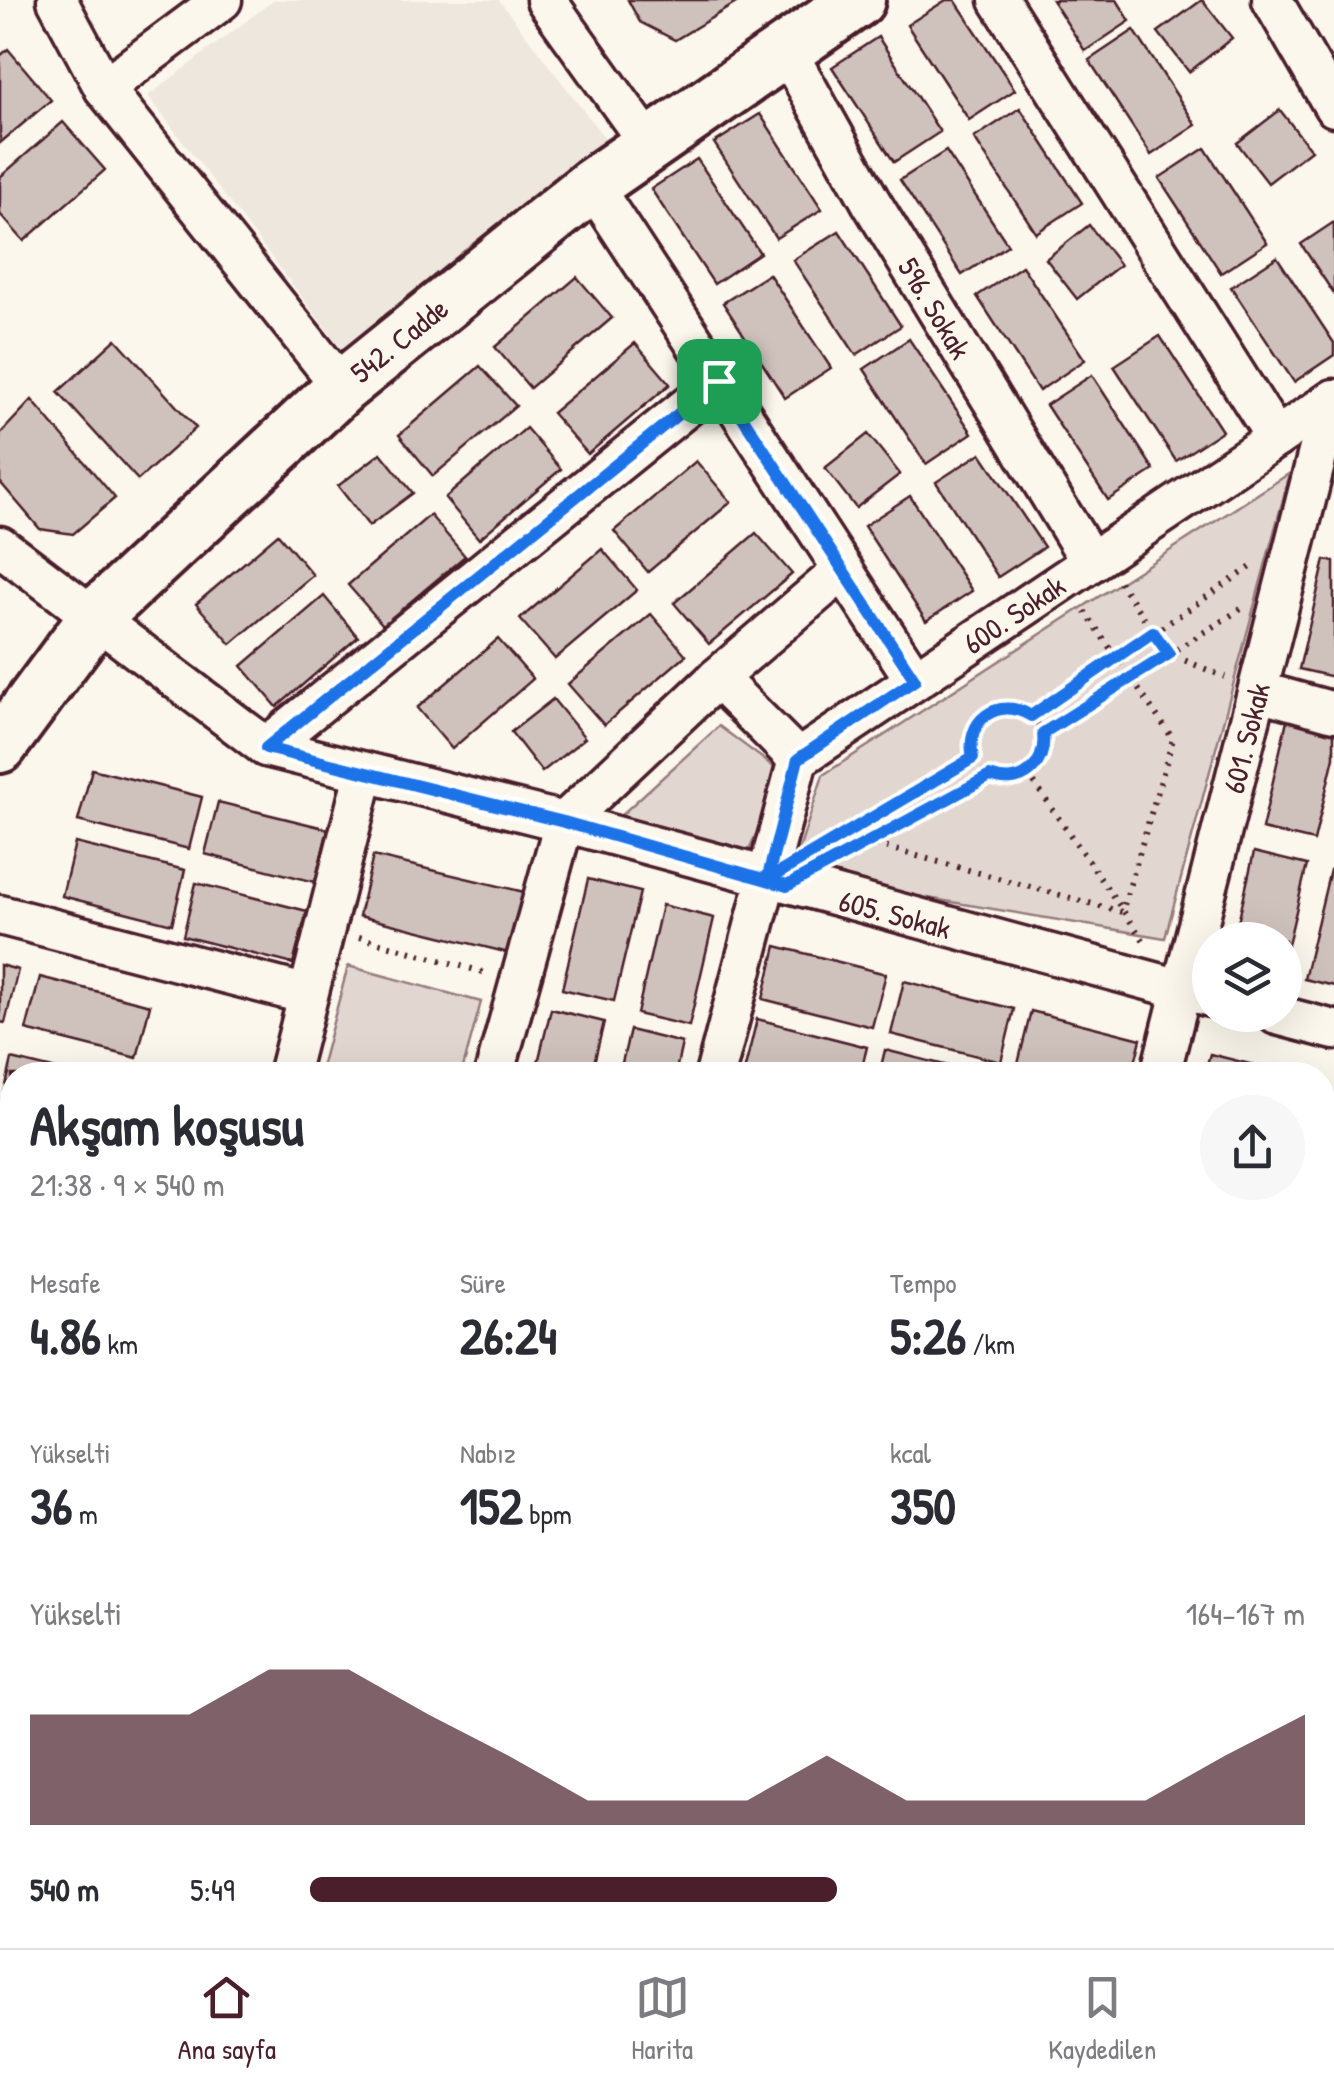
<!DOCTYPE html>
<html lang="tr">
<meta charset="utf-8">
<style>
:root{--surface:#fff;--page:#f7f7f7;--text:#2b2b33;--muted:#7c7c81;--line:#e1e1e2;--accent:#4a1f2b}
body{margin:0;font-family:"Patrick Hand",sans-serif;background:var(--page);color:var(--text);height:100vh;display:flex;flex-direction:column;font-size:38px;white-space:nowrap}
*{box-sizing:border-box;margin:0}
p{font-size:32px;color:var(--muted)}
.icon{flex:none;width:55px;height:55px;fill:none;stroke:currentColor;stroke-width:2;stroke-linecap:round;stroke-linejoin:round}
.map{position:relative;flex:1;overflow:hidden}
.panel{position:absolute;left:0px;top:1062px;width:1335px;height:888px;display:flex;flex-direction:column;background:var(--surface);border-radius:40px 40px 0 0;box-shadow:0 10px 40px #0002}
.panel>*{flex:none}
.fabs{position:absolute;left:1192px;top:922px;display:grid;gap:20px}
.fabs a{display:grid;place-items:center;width:110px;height:110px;border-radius:50%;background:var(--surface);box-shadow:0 10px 40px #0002;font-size:50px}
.pin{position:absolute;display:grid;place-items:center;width:85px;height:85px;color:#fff;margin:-42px;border-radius:20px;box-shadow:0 5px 15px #0006}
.round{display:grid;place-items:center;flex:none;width:105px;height:105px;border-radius:52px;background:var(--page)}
.headline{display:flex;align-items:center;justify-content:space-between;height:170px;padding:0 30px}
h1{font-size:55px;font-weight:700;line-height:75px}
.stats{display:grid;grid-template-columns:repeat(3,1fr);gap:15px;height:170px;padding:10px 30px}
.stats div{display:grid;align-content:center}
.stats b{font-size:50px;font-weight:700}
.stats small{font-size:28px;font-weight:400}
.stats p{font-size:28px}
.chart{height:280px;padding:20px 30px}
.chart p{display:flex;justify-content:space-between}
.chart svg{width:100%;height:180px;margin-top:10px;fill:var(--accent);opacity:.7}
ul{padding:0 30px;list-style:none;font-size:32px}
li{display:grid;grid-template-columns:160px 120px 1fr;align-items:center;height:75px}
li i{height:25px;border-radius:12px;background:var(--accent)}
.tabs{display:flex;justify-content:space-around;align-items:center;height:140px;border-top:2px solid var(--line);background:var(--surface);font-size:28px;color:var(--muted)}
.tabs a{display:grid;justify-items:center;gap:5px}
.tabs .active{color:var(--accent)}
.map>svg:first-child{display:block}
.built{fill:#eee7de}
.green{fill:#e2d7d0;stroke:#967b7e;stroke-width:2.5}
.building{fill:#cfc2bc;stroke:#4a1f2b;stroke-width:2.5}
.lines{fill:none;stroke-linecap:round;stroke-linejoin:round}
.street-casing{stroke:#4a1f2b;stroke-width:45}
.secondary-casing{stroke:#4a1f2b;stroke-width:60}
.path{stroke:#4a1f2b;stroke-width:6;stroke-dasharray:2.5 8;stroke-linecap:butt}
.street{stroke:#fbf7ec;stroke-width:38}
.secondary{stroke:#fbf7ec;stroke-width:52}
.route-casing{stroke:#fff;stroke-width:20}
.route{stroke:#1a73e8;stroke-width:12}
.labels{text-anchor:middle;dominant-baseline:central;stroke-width:8;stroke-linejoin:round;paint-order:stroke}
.street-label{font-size:30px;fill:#4a1f2b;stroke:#fbf7ec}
</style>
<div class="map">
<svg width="1334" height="1948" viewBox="0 0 1334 1948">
<rect width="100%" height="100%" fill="#fbf7ec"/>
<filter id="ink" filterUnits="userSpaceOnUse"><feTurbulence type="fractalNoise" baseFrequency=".01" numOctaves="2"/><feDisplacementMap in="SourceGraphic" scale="20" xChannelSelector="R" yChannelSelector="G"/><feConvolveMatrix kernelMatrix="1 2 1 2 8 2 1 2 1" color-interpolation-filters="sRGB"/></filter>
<g filter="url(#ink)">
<path class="built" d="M274,0H499L612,148L344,352L148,96Z"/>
<g class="green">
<path d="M1290,473L1165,938L791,875L823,775Z"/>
<path d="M719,726L782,773L748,853L618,818Z"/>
<path d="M348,966L481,1002L461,1075H319Z"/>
</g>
<g class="building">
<path d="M628,0H741L675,40L640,22Z"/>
<path d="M946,0H955L1015,90L969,120L907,25Z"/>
<path d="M1052,0H1117L1130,21L1085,51Z"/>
<path d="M1202,0L1232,38L1189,72L1158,32Z"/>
<path d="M1134,30L1196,125L1151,155L1089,60Z"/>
<path d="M878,37L940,132L894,162L832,67Z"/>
<path d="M8,49L51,100L0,143V56Z"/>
<path d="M1020,108L1082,203L1036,233L974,138Z"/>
<path d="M1280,110L1311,150L1268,183L1237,143Z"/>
<path d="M760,114L822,209L776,238L714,143Z"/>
<path d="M63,122L105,170L24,241L0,214V177Z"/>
<path d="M1205,148L1267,243L1221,273L1159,178Z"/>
<path d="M946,151L1008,245L962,275L900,180Z"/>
<path d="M697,159L760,253L714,284L651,189Z"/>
<path d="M1334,222V294L1301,244Z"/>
<path d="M1089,225L1120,265L1077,299L1046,259Z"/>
<path d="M839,231L901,326L856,355L793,260Z"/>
<path d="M1277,257L1334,343V355L1294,382L1231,287Z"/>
<path d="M1022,266L1085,360L1039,391L977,296Z"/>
<path d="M769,274L831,368L785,398L723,303Z"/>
<path d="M577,277L612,318L530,388L495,347Z"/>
<path d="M1160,336L1222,431L1176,461L1114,366Z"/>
<path d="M116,339L196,428L138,480L58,392Z"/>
<path d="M909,339L972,433L926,464L864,369Z"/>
<path d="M635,343L670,384L588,454L552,413Z"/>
<path d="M480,366L516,406L433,476L399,435Z"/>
<path d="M1092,375L1154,470L1108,500L1046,405Z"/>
<path d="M32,400L115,498L73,534L40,529L0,482V434Z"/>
<path d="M526,428L561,469L479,539L445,498Z"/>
<path d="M868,434L900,474L856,508L825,468Z"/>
<path d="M381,453L413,493L369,526L338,486Z"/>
<path d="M981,453L1044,547L998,577L936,482Z"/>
<path d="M696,461L731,502L648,572L614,531Z"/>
<path d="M910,496L972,591L926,621L864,526Z"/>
<path d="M430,515L465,556L383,625L348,585Z"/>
<path d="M756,533L792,574L709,644L674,603Z"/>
<path d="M278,534L313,575L231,644L196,604Z"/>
<path d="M602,549L637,590L555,659L520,619Z"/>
<path d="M1325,560L1334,562V677L1299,669Z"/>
<path d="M324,596L358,637L277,707L242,666Z"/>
<path d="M651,614L686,655L604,725L568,684Z"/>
<path d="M498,639L533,679L452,749L417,708Z"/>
<path d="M553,699L585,738L542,772L511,732Z"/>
<path d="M1287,720L1334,731V757L1314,841L1262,829Z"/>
<path d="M92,769L202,797L189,849L78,821Z"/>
<path d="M218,802L328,829L315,882L205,854Z"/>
<path d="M75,843L185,870L172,924L62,896Z"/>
<path d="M1254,852L1307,865L1285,957V940H1234Z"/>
<path d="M373,856L524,892L509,953L359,916Z"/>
<path d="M1330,870L1334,871V986L1304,979Z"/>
<path d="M588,879L640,892L614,1001L562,989Z"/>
<path d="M196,883L307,911L293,964L183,936Z"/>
<path d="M662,905L714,918L689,1026L637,1014Z"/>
<path d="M776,946L886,974L872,1027L763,999Z"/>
<path d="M0,965L18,970L5,1023L0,1022Z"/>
<path d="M40,977L150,1005L137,1058L26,1030Z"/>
<path d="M904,981L1014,1009L1001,1062L891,1034Z"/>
<path d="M551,1009L604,1022L591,1075H535Z"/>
<path d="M1031,1011L1141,1039L1132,1075H1063L1018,1064Z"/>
<path d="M757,1019L867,1047L860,1075L744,1072Z"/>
<path d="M630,1030L682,1043L675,1075H619Z"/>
<path d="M885,1050L984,1075H879Z"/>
<path d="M1210,1054L1294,1075H1204Z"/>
<path d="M12,1059L77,1075H12V1115L0,1112Z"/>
<path d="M1322,1168L1334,1171V1227L1322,1225Z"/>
<path d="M0,1192L12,1195V1252L0,1249Z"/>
<path d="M0,1279L12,1283V1339L0,1335Z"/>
<path d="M1322,1532L1334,1535V1592L1322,1589Z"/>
<path d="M1322,1618L1334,1620V1677L1322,1674Z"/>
</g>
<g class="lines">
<defs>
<g id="street">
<path d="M57,0L104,88L342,387"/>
<path d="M546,0L649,144"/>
<path d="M999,0L1276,438"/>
<path d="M1272,0L1334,107"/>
<path d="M786,50L871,202L1091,562"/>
<path d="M104,88L222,0"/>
<path d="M592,185L915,680"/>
<path d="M0,546L266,747L564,822L1210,997"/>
<path d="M717,678L798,759"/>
<path d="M1258,691L1334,712"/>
<path d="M266,747L719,381"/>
<path d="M0,915L308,995"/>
<path d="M1277,1015L1334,1030"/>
<path d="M288,1075L364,774"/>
<path d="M494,1075L564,822L717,678L843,570"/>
<path d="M715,1075L798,759L1334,399"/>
<path d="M1160,1075L1331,401"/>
<path d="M0,1147L12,1151"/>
<path d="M1322,1264L1334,1267"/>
<path d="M1322,1384L1334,1343"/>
<path d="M1322,1493L1334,1496"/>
</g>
<g id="secondary">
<path d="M0,746L96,616L342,387L592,185L858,0"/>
<path d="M0,1400L12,1403"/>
<path d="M1322,1735L1334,1738"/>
</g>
</defs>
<use href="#street" class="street-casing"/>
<use href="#secondary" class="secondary-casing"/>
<g class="path">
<path d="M1119,582L1169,654L1225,677"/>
<circle cx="1007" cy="744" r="37"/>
<path d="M1031,716L1254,565"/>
<path d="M1043,733L1241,609"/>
<path d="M1028,774L1144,941"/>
<path d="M866,842L1122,912L1173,739L1083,609"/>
<path d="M811,854L973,758"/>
<path d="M836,859L989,776"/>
<path d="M359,937L486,973"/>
</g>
<use href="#street" class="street"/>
<use href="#secondary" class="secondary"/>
</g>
</g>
<g class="lines" filter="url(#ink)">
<defs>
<path id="route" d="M719,381L915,680L798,759L767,880L787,886L990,776C1022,788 1047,766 1043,733L1169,654L1153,632L1031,716C998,695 964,721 973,758L767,880L564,822L266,748L719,381"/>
</defs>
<use href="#route" class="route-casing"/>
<use href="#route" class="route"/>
</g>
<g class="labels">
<g class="street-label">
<text transform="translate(935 308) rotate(59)">596. Sokak</text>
<text transform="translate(399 340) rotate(-39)">542. Cadde</text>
<text transform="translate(1014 614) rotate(-34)">600. Sokak</text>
<text transform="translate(1246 738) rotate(-76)">601. Sokak</text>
<text transform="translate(895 914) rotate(15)">605. Sokak</text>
</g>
</g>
</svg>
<div class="fabs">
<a><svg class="icon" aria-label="layers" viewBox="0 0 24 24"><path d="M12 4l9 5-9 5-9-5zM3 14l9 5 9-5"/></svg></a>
</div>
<div class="pin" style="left:719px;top:381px;background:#1e9e55"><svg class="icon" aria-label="arrive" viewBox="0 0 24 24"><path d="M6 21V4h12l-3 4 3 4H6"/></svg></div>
<section class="panel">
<div class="headline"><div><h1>Akşam koşusu</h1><p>21:38 · 9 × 540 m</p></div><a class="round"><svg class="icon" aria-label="share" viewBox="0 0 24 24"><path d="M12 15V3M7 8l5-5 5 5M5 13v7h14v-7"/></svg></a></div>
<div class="stats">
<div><p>Mesafe</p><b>4.86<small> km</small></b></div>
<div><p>Süre</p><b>26:24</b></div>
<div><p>Tempo</p><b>5:26<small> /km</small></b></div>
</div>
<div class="stats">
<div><p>Yükselti</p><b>36<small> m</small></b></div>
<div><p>Nabız</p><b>152<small> bpm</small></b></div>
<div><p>kcal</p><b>350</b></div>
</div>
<div class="chart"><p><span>Yükselti</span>164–167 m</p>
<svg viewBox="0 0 160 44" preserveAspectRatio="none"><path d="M0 44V17L10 17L20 17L30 6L40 6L50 17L60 27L70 38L80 38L90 38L100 27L110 38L120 38L130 38L140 38L150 27L160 17V44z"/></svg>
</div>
<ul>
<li><b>540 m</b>5:49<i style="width:53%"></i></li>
</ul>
</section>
</div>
<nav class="tabs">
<a class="active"><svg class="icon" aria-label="home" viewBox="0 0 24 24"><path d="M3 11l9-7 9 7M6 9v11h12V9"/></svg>Ana sayfa</a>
<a><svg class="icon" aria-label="map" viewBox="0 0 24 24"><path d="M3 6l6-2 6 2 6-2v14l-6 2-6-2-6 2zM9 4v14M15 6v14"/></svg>Harita</a>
<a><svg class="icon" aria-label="saved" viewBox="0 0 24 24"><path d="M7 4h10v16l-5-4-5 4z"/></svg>Kaydedilen</a>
</nav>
